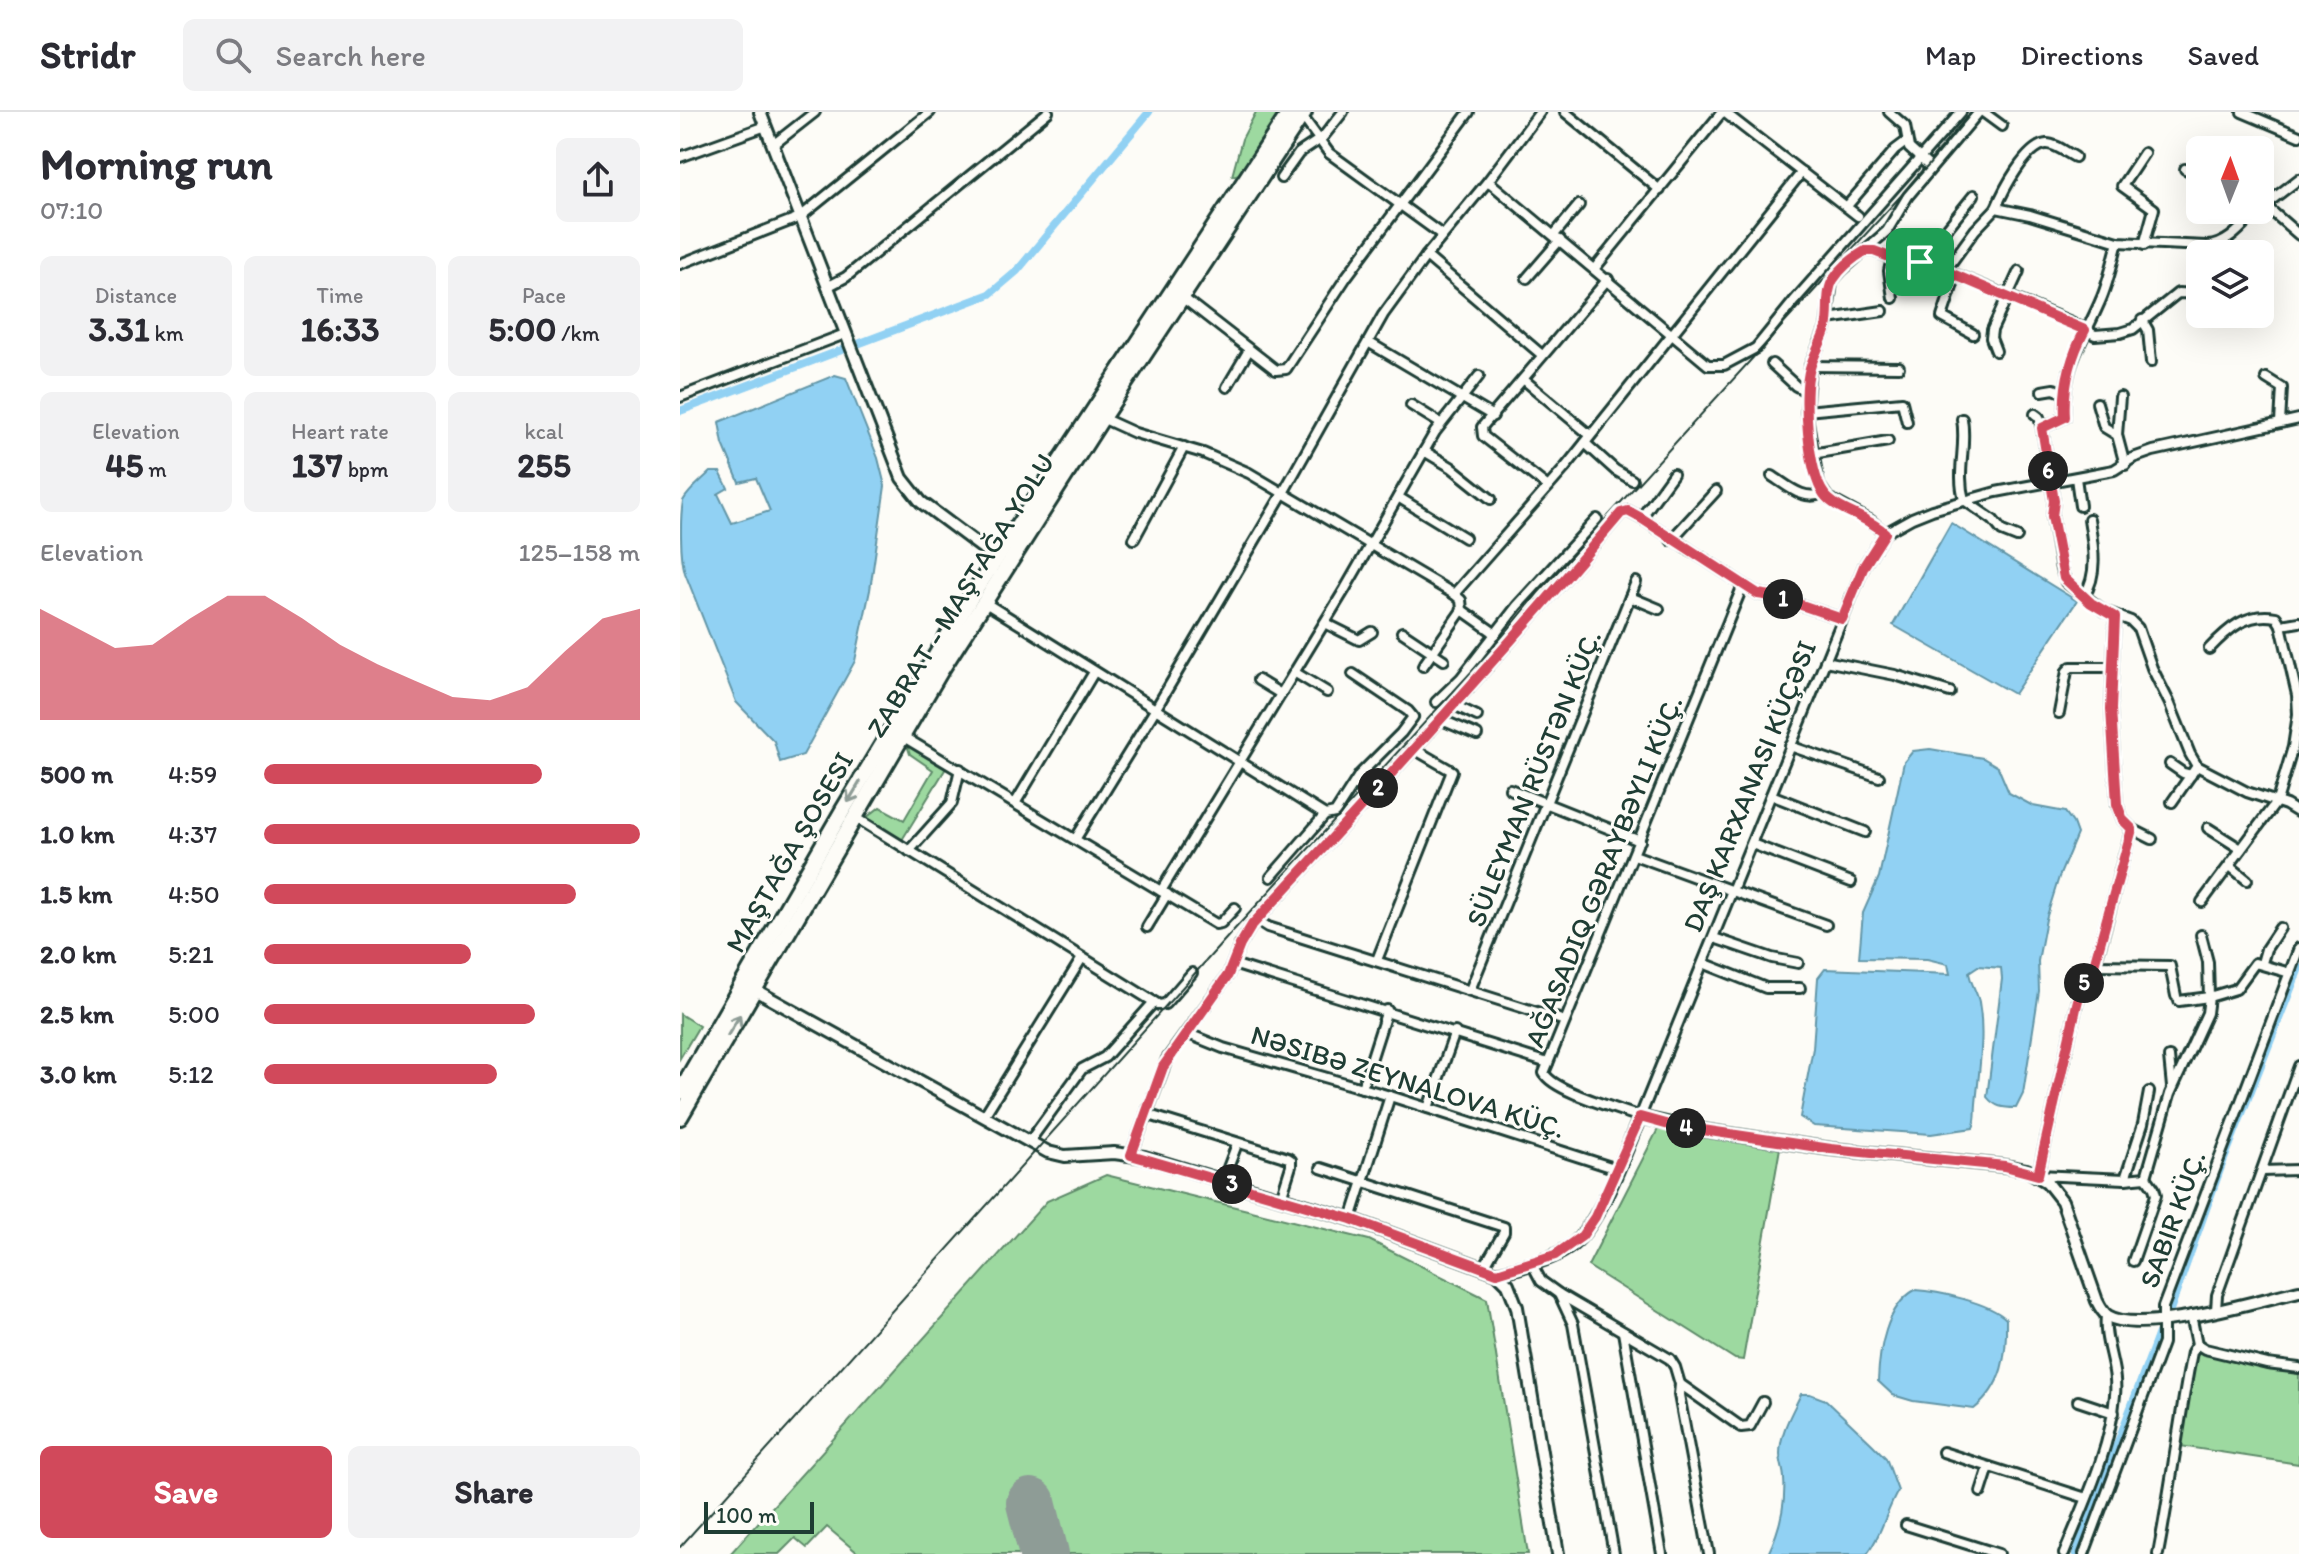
<!DOCTYPE html>
<meta charset="utf-8">
<style>
:root{--surface:#fff;--page:#f2f2f3;--text:#2b2b33;--muted:#7c7c81;--line:#e1e1e2;--accent:#d1495b}
body{margin:0;font-family:Itim,sans-serif;background:var(--page);color:var(--text);height:100vh;display:flex;flex-direction:column;font-size:30px;white-space:nowrap}
*{box-sizing:border-box;margin:0}
p{font-size:26px;color:var(--muted)}
.icon{flex:none;width:44px;height:44px;fill:none;stroke:currentColor;stroke-width:2;stroke-linecap:round;stroke-linejoin:round}
.map{position:relative;flex:1;overflow:hidden}
.details{display:flex;flex-direction:column;background:var(--surface);width:680px}
.details>*{flex:none}
.needle{width:52px;rotate:1deg}
.controls{position:absolute;left:1506px;top:24px;display:grid;gap:16px}
.controls a{display:grid;place-items:center;width:88px;height:88px;border-radius:12px;background:var(--surface);box-shadow:0 8px 32px #0002;font-size:40px}
.scale{position:absolute;left:24px;bottom:20px;width:110px;box-sizing:border-box;padding-left:8px;border:4px solid #1f3d34;border-top:0;font-size:22px;line-height:28px;white-space:nowrap;color:#1f3d34;-webkit-text-stroke:6px #fdfcf7;paint-order:stroke}
.pin{position:absolute;display:grid;place-items:center;width:68px;height:68px;color:#fff;margin:-34px;border-radius:16px;box-shadow:0 4px 12px #0006}
.km{position:absolute;width:40px;height:40px;margin:-20px;border-radius:50%;background:#222;color:#fff;font-size:22px;line-height:40px;text-align:center}
.round{display:grid;place-items:center;flex:none;width:84px;height:84px;border-radius:12px;background:var(--page)}
.headline{display:flex;align-items:center;justify-content:space-between;height:136px;padding:0 40px}
h1{font-size:44px;font-weight:800;line-height:60px}
.figures{display:grid;grid-template-columns:repeat(3,1fr);gap:12px;height:136px;padding:8px 40px}
.figures div{display:grid;align-content:center;border-radius:12px;background:var(--page);text-align:center}
.figures b{font-size:34px;font-weight:800}
.figures small{font-size:22px;font-weight:400}
.figures p{font-size:22px}
.chart{height:224px;padding:16px 40px}
.chart p{display:flex;justify-content:space-between}
.chart svg{width:100%;height:144px;margin-top:8px;fill:var(--accent);opacity:.7}
.primary-button{display:flex;gap:16px;margin-top:auto;padding:16px 40px}
.primary-button a{flex:1;height:92px;border-radius:12px;background:var(--accent);color:#fff;font-size:32px;font-weight:800;line-height:92px;text-align:center}
.primary-button a+a{background:var(--page);color:var(--text)}
ul{padding:0 40px;list-style:none;font-size:26px}
li{display:grid;grid-template-columns:128px 96px 1fr;align-items:center;height:60px}
li i{height:20px;border-radius:10px;background:var(--accent)}
header{display:flex;align-items:center;gap:48px;box-sizing:border-box;height:112px;padding:0 40px;background:var(--surface);border-bottom:2px solid var(--line)}
header strong{font-size:38px}
nav{display:flex;gap:44px;margin-inline-start:auto;font-size:28px}
.search{width:560px;height:72px;background:var(--page);display:flex;align-items:center;gap:20px;box-sizing:border-box;padding:0 28px;border-radius:12px;color:var(--muted);font-size:30px}
main{display:flex;flex:1;min-height:0}
.map>svg:first-child{display:block}
.green{fill:#9dd9a0;stroke:#5e8b6a;stroke-width:2}
.water{fill:#91d1f3;stroke:#6396a7;stroke-width:2}
.lines{fill:none;stroke-linecap:round;stroke-linejoin:round}
.canal{stroke:#91d1f3;stroke-width:8}
.runway{stroke:#8e9c96;stroke-width:50}
.minor-casing{stroke:#1f3d34;stroke-width:14}
.tertiary-casing{stroke:#1f3d34;stroke-width:16}
.primary-casing{stroke:#1f3d34;stroke-width:20}
.minor{stroke:#fdfcf7;stroke-width:8}
.tertiary{stroke:#fdfcf7;stroke-width:10}
.primary{stroke:#fdfcf7;stroke-width:14}
.rail{stroke:#1f3d34;stroke-width:2}
.oneway{stroke:#8e9c96}
.route-casing{stroke:#fff;stroke-width:16}
.route{stroke:#d1495b;stroke-width:10}
.labels{text-anchor:middle;dominant-baseline:central;stroke-width:6;stroke-linejoin:round;paint-order:stroke}
.street-label{font-size:28px;fill:#1f3d34;stroke:#fdfcf7}
</style>
<header>
<strong>Stridr</strong>
<div class="search"><svg class="icon" aria-label="search" viewBox="0 0 24 24"><circle cx="10" cy="10" r="6"/><path d="M15 15l6 6"/></svg>Search here</div>
<nav><a>Map</a><a>Directions</a><a>Saved</a></nav>
</header>
<main>
<section class="details">
<div class="headline"><div><h1>Morning run</h1><p>07:10</p></div><a class="round"><svg class="icon" aria-label="share" viewBox="0 0 24 24"><path d="M12 15V3M7 8l5-5 5 5M5 13v7h14v-7"/></svg></a></div>
<div class="figures">
<div><p>Distance</p><b>3.31<small> km</small></b></div>
<div><p>Time</p><b>16:33</b></div>
<div><p>Pace</p><b>5:00<small> /km</small></b></div>
</div>
<div class="figures">
<div><p>Elevation</p><b>45<small> m</small></b></div>
<div><p>Heart rate</p><b>137<small> bpm</small></b></div>
<div><p>kcal</p><b>255</b></div>
</div>
<div class="chart"><p><span>Elevation</span>125–158 m</p>
<svg viewBox="0 0 160 44" preserveAspectRatio="none"><path d="M0 44V10L10 16L20 22L30 21L40 13L50 6L60 6L70 13L80 21L90 27L100 32L110 37L120 38L130 34L140 23L150 13L160 10V44z"/></svg>
</div>
<ul>
<li><b>500 m</b>4:59<i style="width:74%"></i></li>
<li><b>1.0 km</b>4:37<i style="width:100%"></i></li>
<li><b>1.5 km</b>4:50<i style="width:83%"></i></li>
<li><b>2.0 km</b>5:21<i style="width:55%"></i></li>
<li><b>2.5 km</b>5:00<i style="width:72%"></i></li>
<li><b>3.0 km</b>5:12<i style="width:62%"></i></li>
</ul>
<div class="primary-button"><a>Save</a><a>Share</a></div>
</section>
<div class="map">
<svg width="1619" height="1442" viewBox="0 0 1619 1442">
<rect width="100%" height="100%" fill="#fdfcf7"/>
<filter id="ink" filterUnits="userSpaceOnUse"><feTurbulence type="fractalNoise" baseFrequency=".0125" numOctaves="2"/><feDisplacementMap in="SourceGraphic" scale="16" xChannelSelector="R" yChannelSelector="G"/><feConvolveMatrix kernelMatrix="1 2 1 2 8 2 1 2 1" color-interpolation-filters="sRGB"/></filter>
<g filter="url(#ink)">
<g class="green">
<path d="M576,0H601L560,62L552,64L562,27Z"/>
<path d="M227,633L266,656L222,728L186,706L200,695L224,708L253,658L230,642Z"/>
<path d="M0,902L19,914L0,946Z"/>
<path d="M978,1017L1100,1036L1063,1248L1055,1247L908,1154Z"/>
<path d="M426,1063L689,1128L807,1187L848,1442H382L367,1385L334,1395L347,1442H179L147,1415L127,1436L115,1426L99,1442H50L367,1089Z"/>
<path d="M1517,1238L1593,1258L1619,1259V1352L1500,1334L1501,1308Z"/>
</g>
<g class="water">
<path d="M155,263L166,266L198,346L205,374L190,478L175,549L123,643L100,650L94,629L56,590L5,461C0,443 0,406 3,389C9,378 21,369 30,360H40L48,376L38,382L52,411L90,399L76,366L59,370L43,332L39,310Z"/>
<path d="M1271,411L1397,489L1334,582L1213,513Z"/>
<path d="M1250,637L1303,646L1318,655L1329,681L1353,694L1385,700L1393,711L1397,722L1379,765L1366,807L1358,849L1359,879L1343,982L1336,996C1323,996 1315,995 1307,985L1322,867L1321,856L1298,854L1289,860C1290,871 1297,879 1299,890C1305,923 1299,958 1296,992C1295,1001 1297,1007 1293,1016L1251,1022L1134,1014L1120,1005L1133,936L1138,866L1145,857L1270,862L1268,852L1247,847L1179,846L1183,801L1199,765L1224,650L1233,639Z"/>
<path d="M1235,1178C1258,1179 1310,1191 1326,1207C1327,1243 1323,1274 1294,1297L1233,1289L1213,1283L1198,1269C1199,1239 1206,1194 1235,1178Z"/>
<path d="M1121,1282H1130L1146,1288L1192,1332L1206,1346L1218,1379C1206,1399 1202,1423 1187,1442H1088C1099,1419 1106,1393 1104,1367C1104,1359 1100,1350 1100,1342C1100,1320 1112,1301 1121,1282Z"/>
</g>
<g class="lines">
<g class="canal">
<path d="M0,299L310,182L337,159L469,0"/>
<path d="M1490,1198L1541,1055L1619,856"/>
<path d="M1396,1442L1479,1221"/>
</g>
<path class="runway" d="M351,1391L364,1442"/>
<defs>
<g id="minor">
<path d="M885,0L980,78"/>
<path d="M1044,0L1178,104"/>
<path d="M1209,0L1225,14L1229,36L1251,56"/>
<path d="M1303,0L1322,14"/>
<path d="M1562,0L1619,24"/>
<path d="M622,4L649,41L762,123"/>
<path d="M93,33L135,0"/>
<path d="M0,45L86,14"/>
<path d="M1505,57L1520,63"/>
<path d="M601,66L619,41L643,25L663,0"/>
<path d="M808,69L1028,253H1044L1076,236L1114,189L1281,0"/>
<path d="M1580,89L1619,123"/>
<path d="M1167,94L1215,38L1227,29"/>
<path d="M1316,96C1323,79 1346,34 1366,32C1374,31 1387,41 1395,45"/>
<path d="M1581,96L1619,67"/>
<path d="M874,123L899,93"/>
<path d="M1438,130C1433,148 1429,168 1422,185C1403,231 1382,252 1385,305L1362,316L1374,389L1372,404L1381,457L1386,470L1424,499L1451,509L1458,516L1472,556L1489,590L1510,642L1517,654L1567,680L1606,693L1619,701"/>
<path d="M1464,133L1474,97L1442,74L1464,41"/>
<path d="M1186,139H1194L1212,146L1249,152L1391,210L1415,223L1440,221L1453,217L1498,181L1520,182"/>
<path d="M746,144L862,243"/>
<path d="M1212,146L1209,159L1213,186"/>
<path d="M1240,150L1294,83"/>
<path d="M0,152L120,105L250,0"/>
<path d="M915,156L1042,0"/>
<path d="M1266,158L1295,118L1316,96L1350,103L1438,130L1527,134C1549,133 1563,113 1578,98"/>
<path d="M1276,163L1262,205L1293,222"/>
<path d="M847,166L880,128"/>
<path d="M147,175L166,165L368,0"/>
<path d="M502,185L596,258L606,257L667,164L789,0"/>
<path d="M1148,207L1203,199"/>
<path d="M1462,208L1468,218L1471,250"/>
<path d="M688,230L813,304"/>
<path d="M1316,239L1311,226L1312,218L1339,159"/>
<path d="M1092,252L1116,274L1126,279"/>
<path d="M1130,254L1219,255"/>
<path d="M1586,266L1602,276L1600,311"/>
<path d="M843,267L910,323"/>
<path d="M547,275L569,238"/>
<path d="M1362,279L1374,277L1384,281"/>
<path d="M0,285L165,222"/>
<path d="M1440,285L1437,323L1445,353"/>
<path d="M1417,291L1424,315L1437,323"/>
<path d="M731,293L760,311"/>
<path d="M1126,299L1222,290L1227,310"/>
<path d="M1355,302L1359,305L1362,316"/>
<path d="M422,306L455,321L523,341L569,361L774,482L781,488L782,498L816,522"/>
<path d="M1282,307C1287,335 1276,359 1284,388L1313,408L1322,419L1337,425"/>
<path d="M905,331L935,358L952,368"/>
<path d="M744,339L771,355L811,387"/>
<path d="M1132,342L1208,329"/>
<path d="M1092,364C1108,374 1124,390 1143,381"/>
<path d="M1396,366L1400,394"/>
<path d="M868,375L803,324L802,315L928,167"/>
<path d="M718,385L785,426"/>
<path d="M961,406L1078,482L1098,485L1162,507"/>
<path d="M1205,421L1191,409L1148,386L1139,373L1126,299L1130,254L1146,216L1152,169L1161,159L1207,119L1228,84L1299,0"/>
<path d="M454,427L504,335"/>
<path d="M991,428L1036,379"/>
<path d="M1063,473L864,961C873,979 939,997 960,1005L1184,454L1205,421L1232,406L1252,398L1316,380L1434,358L1453,346L1473,339L1619,307"/>
<path d="M774,482L884,357L1122,60"/>
<path d="M1404,484C1419,462 1413,432 1409,407"/>
<path d="M950,485L979,497"/>
<path d="M304,490L645,703L655,701L680,662L721,621L733,605L728,599L673,562"/>
<path d="M1435,505L1431,597L1437,692L1443,708L1452,717C1438,761 1429,807 1415,851C1410,865 1401,877 1397,892L1358,1063L1445,1067L1466,1065L1490,982L1527,901L1529,885L1556,877L1575,851L1610,861"/>
<path d="M645,511L679,528L692,520"/>
<path d="M1601,513L1619,510"/>
<path d="M722,520L764,548"/>
<path d="M1145,549L1215,563L1270,580"/>
<path d="M743,554L782,498"/>
<path d="M614,560L647,580"/>
<path d="M578,568L601,582"/>
<path d="M756,590L781,566L837,494L917,407"/>
<path d="M774,593L797,604"/>
<path d="M1379,601L1387,559L1391,555H1431"/>
<path d="M762,608L797,623"/>
<path d="M222,624L536,812L541,811L555,796"/>
<path d="M1110,634L1199,665"/>
<path d="M1490,652L1503,661L1511,663"/>
<path d="M830,677L960,729"/>
<path d="M1091,683L1185,720"/>
<path d="M336,690L414,560"/>
<path d="M1492,690L1517,654"/>
<path d="M175,705L479,893L485,892L512,861"/>
<path d="M1528,716L1561,737"/>
<path d="M1452,717L1472,727"/>
<path d="M396,726L475,598L603,381L703,203L746,144L808,69L860,0"/>
<path d="M1072,732L1171,770"/>
<path d="M229,739L272,691L280,657"/>
<path d="M954,743L1146,813"/>
<path d="M1551,755L1567,768"/>
<path d="M591,765L645,703"/>
<path d="M481,779L665,477L755,320L799,264"/>
<path d="M1522,790L1597,689L1613,635L1618,602L1617,583L1601,513L1596,505C1567,499 1547,518 1529,537"/>
<path d="M577,808L588,815L885,909"/>
<path d="M467,815L487,782"/>
<path d="M1034,826L1092,846L1118,851"/>
<path d="M697,848L772,659L734,637"/>
<path d="M1023,851L1086,876H1120"/>
<path d="M1582,851L1586,837L1600,816"/>
<path d="M553,852L868,951"/>
<path d="M1414,853L1490,854L1496,884"/>
<path d="M790,878L956,470"/>
<path d="M1499,889L1529,885L1528,850L1521,823"/>
<path d="M506,921L543,936L710,984L937,1057"/>
<path d="M1489,945L1492,975"/>
<path d="M682,976L707,898"/>
<path d="M748,996L775,920"/>
<path d="M466,1002L608,1046L611,1048V1054L601,1086"/>
<path d="M304,1004L402,846"/>
<path d="M349,1030L402,957L425,945L474,890"/>
<path d="M451,1043L487,947L548,863L560,833L572,813C697,678 822,542 941,401L948,399L961,406L993,362"/>
<path d="M641,1056L824,1115V1120L804,1155"/>
<path d="M1582,1059L1619,1058"/>
<path d="M1445,1067L1463,1012L1469,980"/>
<path d="M543,1069L557,1032"/>
<path d="M671,1107L710,984"/>
<path d="M1453,1149L1476,1083L1474,1076L1466,1065"/>
<path d="M852,1152L861,1169L879,1182L893,1212L934,1442"/>
<path d="M879,1182L990,1247L995,1255L1000,1272L1061,1315L1070,1314L1083,1290"/>
<path d="M1536,1198L1537,1183L1619,954"/>
<path d="M943,1220L982,1442"/>
<path d="M1517,1232L1525,1237L1587,1252L1619,1256"/>
<path d="M1000,1272L999,1283L1029,1442"/>
<path d="M1398,1289L1434,1301"/>
<path d="M1263,1340L1406,1386"/>
<path d="M1301,1380L1309,1355"/>
<path d="M1226,1413L1319,1442"/>
<path d="M1384,1442C1404,1392 1431,1337 1435,1283C1438,1255 1423,1230 1426,1204"/>
<path d="M1404,1442L1483,1231V1195L1619,836"/>
<path d="M1478,1442C1491,1375 1499,1307 1512,1240L1517,1232L1511,1203"/>
</g>
<g id="tertiary">
<path d="M80,0L222,366L241,390L316,446"/>
<path d="M75,878L368,1040L385,1044L434,1041L464,1045L671,1107L817,1161L828,1172L837,1195L878,1442"/>
<path d="M817,1161C841,1155 867,1150 888,1136C920,1115 944,1041 960,1005L1009,1016L1151,1037L1325,1054L1347,1058L1367,1070L1382,1089L1417,1189C1420,1195 1423,1201 1428,1204C1461,1224 1580,1188 1619,1179"/>
</g>
<g id="primary">
<path d="M0,980L163,698L293,482L610,0"/>
<path d="M0,1005L261,558L422,306L624,0"/>
</g>
</defs>
<use href="#minor" class="minor-casing"/>
<use href="#tertiary" class="tertiary-casing"/>
<use href="#primary" class="primary-casing"/>
<use href="#minor" class="minor"/>
<use href="#tertiary" class="tertiary"/>
<use href="#primary" class="primary"/>
<path class="rail" d="M0,1435L552,820L817,532L858,481L1248,54L1292,0"/>
</g>
<defs><path id="oneway-shaft" d="M-6 0H5M1.5-3L5.5 0L1.5 3" fill="none" stroke-width="1.6" stroke-linecap="round" stroke-linejoin="round" transform="scale(2)"/></defs>
<g class="oneway">
<use href="#oneway-shaft" transform="translate(174 680) rotate(121)"/>
<use href="#oneway-shaft" transform="translate(54 913) rotate(-59)"/>
</g>
</g>
<g class="lines" filter="url(#ink)">
<defs>
<path id="route" d="M1185,139H1194L1212,146L1249,152L1405,218C1390,246 1383,274 1385,305L1362,316L1374,389L1372,404L1384,466L1411,491L1435,505L1431,597L1437,692L1443,708L1452,717L1414,853L1401,877L1397,892L1358,1063L1325,1054L1151,1037L989,1013L960,1005L915,1105L902,1124L875,1143L817,1161L671,1107L451,1043L483,955L548,863L560,833L572,813C697,678 822,542 941,401L948,399L961,406L1078,482L1098,485L1162,507L1184,454L1205,421C1188,404 1156,399 1144,382C1128,360 1122,282 1130,256C1134,242 1142,230 1146,216C1150,201 1145,181 1153,168C1160,157 1173,146 1185,139Z"/>
</defs>
<use href="#route" class="route-casing"/>
<use href="#route" class="route"/>
</g>
<g class="labels">
<g class="street-label">
<text transform="translate(280 483) rotate(-58)">ZABRAT - MAŞTAĞA YOLU</text>
<text transform="translate(853 666) rotate(-68)">SÜLEYMAN RÜSTƏN KÜÇ.</text>
<text transform="translate(1069 674) rotate(-68)">DAŞ KARXANASI KÜÇƏSI</text>
<text transform="translate(109 740) rotate(-60)">MAŞTAĞA ŞOSESI</text>
<text transform="translate(923 759) rotate(-68)">AĞASADIQ GƏRAYBƏYLI KÜÇ.</text>
<text transform="translate(728 969) rotate(17)">NƏSIBƏ ZEYNALOVA KÜÇ.</text>
<text transform="translate(1492 1107) rotate(-70)">SABIR KÜÇ.</text>
</g>
</g>
</svg>
<div class="controls">
<a><svg class="needle" viewBox="-14 -14 28 28"><path d="M0-13l5 13h-10z" fill="#e53935"/><path d="M0 13l5-13h-10z" fill="#7c7c81"/></svg></a>
<a><svg class="icon" aria-label="layers" viewBox="0 0 24 24"><path d="M12 4l9 5-9 5-9-5zM3 14l9 5 9-5"/></svg></a>
</div>
<div class="scale">100 m</div>
<div class="pin" style="left:1240px;top:150px;background:#1e9e55"><svg class="icon" aria-label="arrive" viewBox="0 0 24 24"><path d="M6 21V4h12l-3 4 3 4H6"/></svg></div>
<b class="km" style="left:1103px;top:487px">1</b>
<b class="km" style="left:698px;top:676px">2</b>
<b class="km" style="left:552px;top:1072px">3</b>
<b class="km" style="left:1006px;top:1016px">4</b>
<b class="km" style="left:1404px;top:871px">5</b>
<b class="km" style="left:1368px;top:359px">6</b>
</div>
</main>
